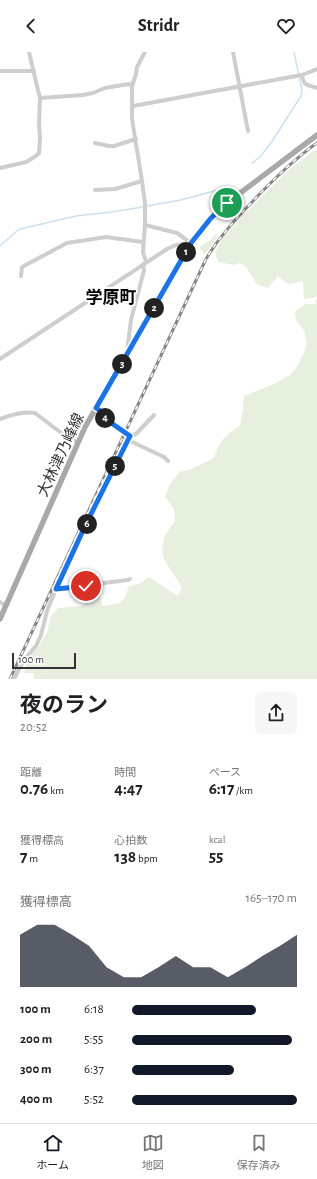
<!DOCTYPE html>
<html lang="ja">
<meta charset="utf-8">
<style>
:root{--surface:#fff;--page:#f6f6f6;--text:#202124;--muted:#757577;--line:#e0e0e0;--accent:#111827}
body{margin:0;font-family:"Alegreya Sans","Noto Sans JP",sans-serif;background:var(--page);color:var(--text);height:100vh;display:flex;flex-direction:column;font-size:15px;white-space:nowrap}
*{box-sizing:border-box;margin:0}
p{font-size:13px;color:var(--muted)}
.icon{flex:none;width:22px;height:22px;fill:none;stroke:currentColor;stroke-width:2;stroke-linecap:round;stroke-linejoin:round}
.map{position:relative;height:627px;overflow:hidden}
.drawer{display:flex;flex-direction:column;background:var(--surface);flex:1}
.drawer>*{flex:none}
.scale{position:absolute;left:12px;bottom:10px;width:64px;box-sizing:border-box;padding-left:4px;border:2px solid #313131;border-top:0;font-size:11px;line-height:14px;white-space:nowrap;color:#313131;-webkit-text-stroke:3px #fff;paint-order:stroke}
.pin{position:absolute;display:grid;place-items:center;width:34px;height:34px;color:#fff;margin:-17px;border:2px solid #fff;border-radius:50%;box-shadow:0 1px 4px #0007}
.km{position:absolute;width:20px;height:20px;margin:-10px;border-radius:50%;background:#222;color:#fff;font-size:11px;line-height:20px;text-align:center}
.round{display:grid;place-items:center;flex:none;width:42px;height:42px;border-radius:6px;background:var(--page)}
.headline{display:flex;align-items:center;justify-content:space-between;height:68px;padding:0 20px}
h1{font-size:22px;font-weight:700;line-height:30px}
.figures{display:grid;grid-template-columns:repeat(3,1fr);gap:6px;height:68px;padding:4px 20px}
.figures div{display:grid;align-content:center}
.figures b{font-size:17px;font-weight:700}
.figures small{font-size:11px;font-weight:400}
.figures p{font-size:11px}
.chart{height:112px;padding:8px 20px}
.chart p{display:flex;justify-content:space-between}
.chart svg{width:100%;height:72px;margin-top:4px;fill:var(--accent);opacity:.7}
ul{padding:0 20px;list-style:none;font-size:13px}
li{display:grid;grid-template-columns:64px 48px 1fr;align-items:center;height:30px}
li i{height:10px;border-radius:5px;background:var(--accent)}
header{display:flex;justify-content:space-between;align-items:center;height:52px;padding:0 20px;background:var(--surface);font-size:18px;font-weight:700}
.menu{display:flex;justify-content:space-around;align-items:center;height:56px;border-top:1px solid var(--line);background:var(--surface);font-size:11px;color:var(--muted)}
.menu a{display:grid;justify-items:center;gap:2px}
.menu .selected{color:var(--accent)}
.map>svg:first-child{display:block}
.green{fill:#e7efdf}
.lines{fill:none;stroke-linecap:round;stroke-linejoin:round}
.stream{stroke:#cbe0ef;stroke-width:1.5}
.minor{stroke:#cecece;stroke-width:4}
.major{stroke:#a9a9a9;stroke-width:5.5}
.rail-casing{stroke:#868686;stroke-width:3}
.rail{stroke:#fff;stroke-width:1.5;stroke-dasharray:4.5;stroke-linecap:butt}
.route-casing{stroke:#fff;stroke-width:8}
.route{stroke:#1a73e8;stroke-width:5}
.labels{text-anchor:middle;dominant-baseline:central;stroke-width:4;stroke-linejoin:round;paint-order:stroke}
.street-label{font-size:15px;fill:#313131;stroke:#fff}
.quarter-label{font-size:17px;font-weight:bold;fill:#000;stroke:#fff}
</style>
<header><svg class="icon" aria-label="back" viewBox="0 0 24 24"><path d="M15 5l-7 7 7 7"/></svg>Stridr<svg class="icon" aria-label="heart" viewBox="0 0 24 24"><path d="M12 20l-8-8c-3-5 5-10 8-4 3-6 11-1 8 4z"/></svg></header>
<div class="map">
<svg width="317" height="627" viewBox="0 0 317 627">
<rect width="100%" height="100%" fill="#fff"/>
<g class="green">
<path d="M317,98V627H34L33,621H24L27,608L39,594L47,580L51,564L58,556L82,554L99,543L103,554C121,551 123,553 129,534L141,531L149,525L178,544L182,535L164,508L162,498L164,485L175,469L174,457L165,444L169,434L179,420L189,418L214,406C219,390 225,382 240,374L243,357L244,344L274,332L290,323L297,315L307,294L304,278L296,269L295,260L305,252H315L317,245L304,247L303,229L288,232L278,224L268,236L257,232L245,214L239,211L234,213L218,210L215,201L223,185L263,143L289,118L313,99Z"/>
<path d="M216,182L218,184L205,202L200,197L201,194L210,188Z"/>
</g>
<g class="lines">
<g class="stream">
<path d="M252,111L260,105L273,88L301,44L302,38L294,0"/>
<path d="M147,154L181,148L218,138"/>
<path d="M0,194L17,179L20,177L76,164L112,160L143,155"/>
</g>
<g class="minor">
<path d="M145,0L137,15L136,22L132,34V67L142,129L145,152V173L143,200L146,210"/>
<path d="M233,0L248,79"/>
<path d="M0,19H34"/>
<path d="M302,23C304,35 307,32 317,36"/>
<path d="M40,46L83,43L93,41L105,36L129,32L132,34"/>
<path d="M133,54L280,27L302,23L317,17"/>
<path d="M95,91L109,94H114L136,87"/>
<path d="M0,116L26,110L36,104L39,101L40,86L39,71L40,46L37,34L29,0"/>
<path d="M95,138L115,137L142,129"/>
<path d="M145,173L177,181L191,191"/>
<path d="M21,224L22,215L67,191L106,185L143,190"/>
<path d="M127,300L131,268L144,218L143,212"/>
<path d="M0,307L167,197L176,193L191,191"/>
<path d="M0,367C11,363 23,359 35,361L64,383L78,391"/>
<path d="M130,384L136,382L154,363"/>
<path d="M128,388L164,405L168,409"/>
<path d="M56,537L128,528L130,527"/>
<path d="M0,550L6,554"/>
<path d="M14,627L24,608L36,594L41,583L47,559L56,537L86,472L130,384L107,368L99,358L96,356"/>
</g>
<path class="major" d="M0,567L85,375L191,191L211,166L227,151L317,83"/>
<defs>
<path id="rail" d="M10,627L206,207C219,185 235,168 253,149C273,128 293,108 317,91"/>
</defs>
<use href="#rail" class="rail-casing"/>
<use href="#rail" class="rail"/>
</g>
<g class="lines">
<defs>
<path id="route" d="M86,534L56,537L86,472L130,384L107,368L99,358L96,356L191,191L211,166L227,151"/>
</defs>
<use href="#route" class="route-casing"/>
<use href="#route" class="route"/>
</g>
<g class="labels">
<g class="street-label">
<text transform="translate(61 403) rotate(-65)">大林津乃峰線</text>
</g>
<g class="quarter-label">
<text x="111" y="245">学原町</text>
</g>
</g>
</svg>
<div class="scale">100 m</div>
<div class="pin" style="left:227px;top:151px;background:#1e9e55"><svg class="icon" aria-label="arrive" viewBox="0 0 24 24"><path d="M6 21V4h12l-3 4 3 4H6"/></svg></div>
<div class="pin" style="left:86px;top:534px;background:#d93025"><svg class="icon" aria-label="check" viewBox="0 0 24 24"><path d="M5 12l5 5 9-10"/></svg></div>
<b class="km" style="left:186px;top:200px">1</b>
<b class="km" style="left:154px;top:256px">2</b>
<b class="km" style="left:122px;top:312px">3</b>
<b class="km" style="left:105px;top:366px">4</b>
<b class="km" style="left:115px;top:414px">5</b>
<b class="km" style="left:87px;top:472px">6</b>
</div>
<section class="drawer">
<div class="headline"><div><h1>夜のラン</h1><p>20:52</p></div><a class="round"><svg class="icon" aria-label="share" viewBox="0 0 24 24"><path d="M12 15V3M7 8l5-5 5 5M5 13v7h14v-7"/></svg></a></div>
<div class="figures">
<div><p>距離</p><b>0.76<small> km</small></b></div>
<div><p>時間</p><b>4:47</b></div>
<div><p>ペース</p><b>6:17<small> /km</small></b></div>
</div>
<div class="figures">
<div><p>獲得標高</p><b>7<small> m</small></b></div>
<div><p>心拍数</p><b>138<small> bpm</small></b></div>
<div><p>kcal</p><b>55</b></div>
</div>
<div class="chart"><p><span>獲得標高</span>165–170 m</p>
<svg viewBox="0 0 160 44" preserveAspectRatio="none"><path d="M0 44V12L10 6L20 6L30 12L40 19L50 32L60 38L70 38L80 32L90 25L100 32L110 32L120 38L130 32L140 25L150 19L160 12V44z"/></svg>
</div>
<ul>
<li><b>100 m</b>6:18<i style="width:75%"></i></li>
<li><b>200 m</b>5:55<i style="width:97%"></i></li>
<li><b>300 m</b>6:37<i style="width:62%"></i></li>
<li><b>400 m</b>5:52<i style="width:100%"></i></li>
</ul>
</section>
<nav class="menu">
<a class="selected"><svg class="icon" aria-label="home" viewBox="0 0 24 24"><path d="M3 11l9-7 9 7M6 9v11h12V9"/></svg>ホーム</a>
<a><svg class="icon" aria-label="map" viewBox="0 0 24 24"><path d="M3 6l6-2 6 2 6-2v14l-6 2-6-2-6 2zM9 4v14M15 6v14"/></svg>地図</a>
<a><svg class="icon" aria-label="saved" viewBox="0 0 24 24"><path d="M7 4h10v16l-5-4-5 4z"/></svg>保存済み</a>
</nav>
